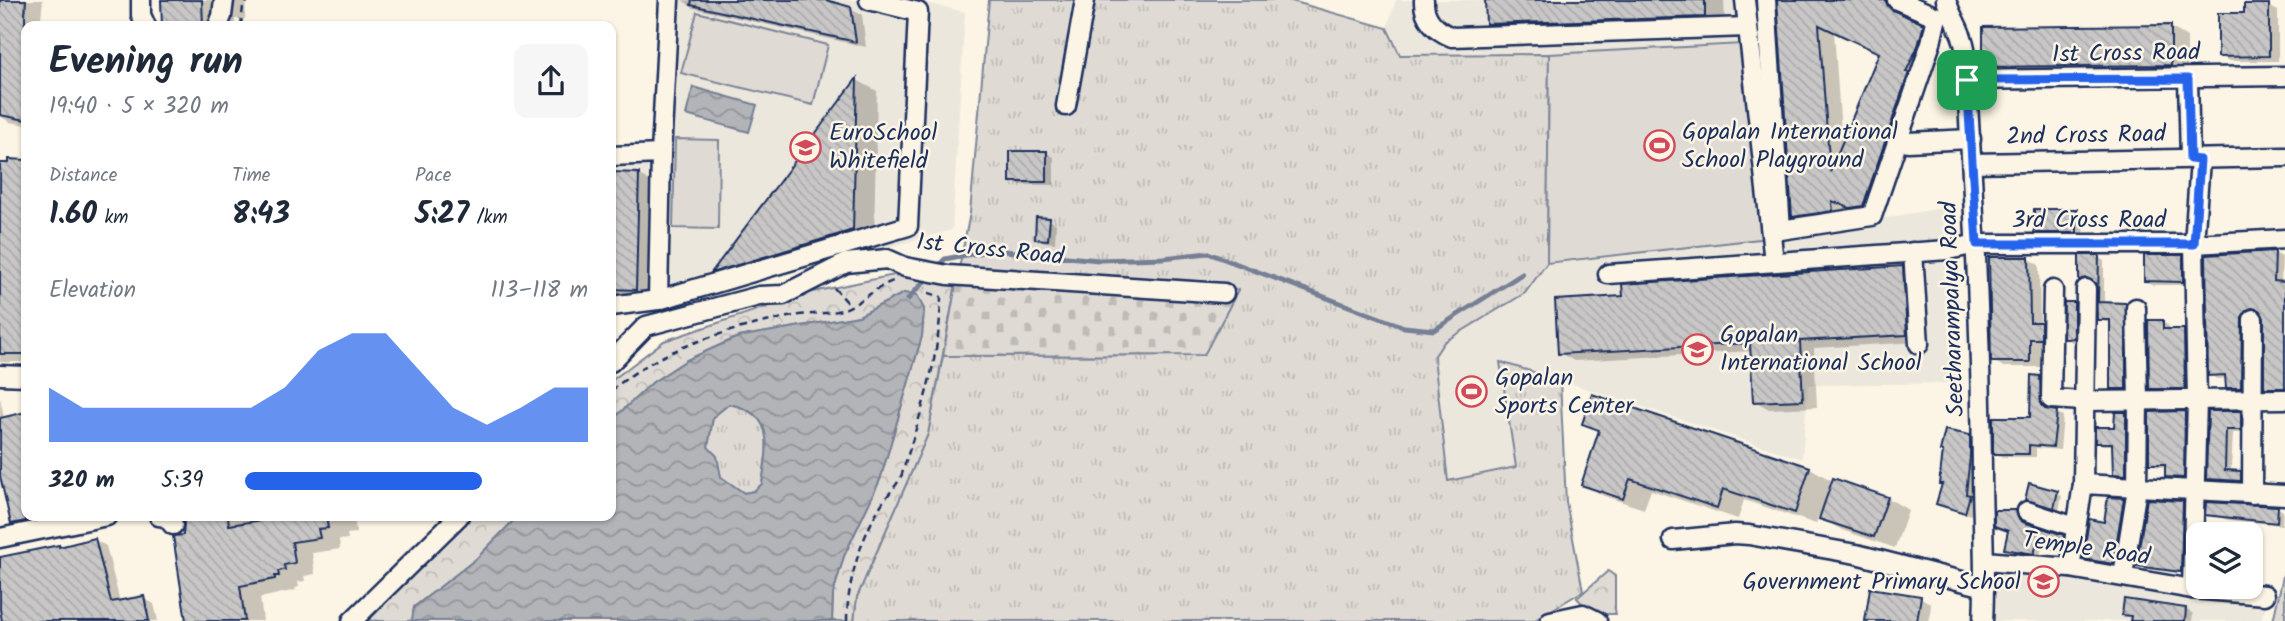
<!DOCTYPE html>
<meta charset="utf-8">
<style>
:root{--surface:#fff;--page:#f6f6f7;--text:#1f2937;--muted:#747a83;--accent:#2563eb}
body{margin:0;font-family:Kalam,sans-serif;background:var(--page);color:var(--text);height:100vh;display:flex;flex-direction:column;font-size:26px;white-space:nowrap}
*{box-sizing:border-box;margin:0}
p{font-size:23px;color:var(--muted)}
.icon{flex:none;width:38px;height:38px;fill:none;stroke:currentColor;stroke-width:2;stroke-linecap:round;stroke-linejoin:round}
.map{position:relative;flex:1;overflow:hidden}
.sheet{position:absolute;left:21px;top:21px;width:595px;height:500px;display:flex;flex-direction:column;background:var(--surface);border-radius:14px;box-shadow:0 2px 5px #0004}
.sheet>*{flex:none}
.fabs{position:absolute;left:2186px;top:522px;display:grid;gap:14px}
.fabs a{display:grid;place-items:center;width:77px;height:77px;border-radius:14px;background:var(--surface);box-shadow:0 2px 5px #0004;font-size:35px}
.pin{position:absolute;display:grid;place-items:center;width:60px;height:60px;color:#fff;margin:-30px;border-radius:14px;box-shadow:0 4px 10px #0006}
.round{display:grid;place-items:center;flex:none;width:74px;height:74px;border-radius:14px;background:var(--page)}
.summary{display:flex;align-items:center;justify-content:space-between;height:119px;padding:0 28px}
h1{font-size:38px;font-weight:700;line-height:52px}
.metrics{display:grid;grid-template-columns:repeat(3,1fr);gap:10px;height:119px;padding:7px 28px}
.metrics div{display:grid;align-content:center}
.metrics b{font-size:30px;font-weight:700}
.metrics small{font-size:19px;font-weight:400}
.metrics p{font-size:19px}
.chart{height:196px;padding:14px 28px}
.chart p{display:flex;justify-content:space-between}
.chart svg{width:100%;height:126px;margin-top:7px;fill:var(--accent);opacity:.7}
ul{padding:0 28px;list-style:none;font-size:23px}
li{display:grid;grid-template-columns:112px 84px 1fr;align-items:center;height:52px}
li i{height:18px;border-radius:9px;background:var(--accent)}
.map>svg:first-child{display:block}
.built{fill:#ece7dc}
.grass{fill:url(#grass-tufts);stroke:#7d8599;stroke-width:2}
.forest{fill:url(#forest-crowns);stroke:#7d8599;stroke-width:2}
.cemetery{fill:url(#cemetery-stones);stroke:#7d8599;stroke-width:2}
.pitch{fill:#dfdbd4;stroke:#7d8599;stroke-width:2}
.water{fill:url(#water-waves);stroke:#767f94;stroke-width:2;fill-rule:evenodd}
.shadow{fill:#0003;fill-rule:evenodd}
.lines{fill:none;stroke-linecap:round;stroke-linejoin:round}
.stream{stroke:#767f94;stroke-width:5}
.building{fill:url(#building-back-hatch);stroke:#1b2f5e;stroke-width:2;fill-rule:evenodd}
.minor-casing{stroke:#1b2f5e;stroke-width:23}
.path{stroke:#1b2f5e;stroke-width:2.5;stroke-dasharray:7 5;stroke-linecap:butt}
.minor{stroke:#fcf5e5;stroke-width:18}
.route-casing{stroke:#fff;stroke-width:14}
.route{stroke:#2563eb;stroke-width:9}
.labels{text-anchor:middle;dominant-baseline:central;stroke-width:5;stroke-linejoin:round;paint-order:stroke}
.street-label{font-size:24px;fill:#1b2f5e;stroke:#fcf5e5}
.poi-label{font-size:24px;fill:#1b2f5e;stroke:#fcf5e5;text-anchor:start}
</style>
<div class="map">
<svg width="2285" height="621" viewBox="0 0 2285 621">
<defs>
<pattern id="grass-tufts" width="24" height="20" patternUnits="userSpaceOnUse" patternTransform="scale(1.75)"><rect width="24" height="20" fill="#dfdbd4"/><path d="M3 7l-1-3M5 7V3M7 7l1-3M15 17l-1-3M17 17v-4M19 17l1-3" fill="none" stroke="#bfbcb8"/></pattern>
<pattern id="forest-crowns" width="20" height="18" patternUnits="userSpaceOnUse" patternTransform="scale(1.75)"><rect width="20" height="18" fill="#dfdbd4"/><path d="M2 6a3 3 0 1 1 6 0M12 15a3 3 0 1 1 6 0" fill="none" stroke="#bfbcb8"/></pattern>
<pattern id="cemetery-stones" width="16" height="16" patternUnits="userSpaceOnUse" patternTransform="scale(1.75)"><rect width="16" height="16" fill="#dfdbd4"/><path d="M2 7V4a2 2 0 0 1 4 0v3zM10 15v-3a2 2 0 0 1 4 0v3z" fill="#bfbcb8"/></pattern>
<pattern id="water-waves" width="16" height="10" patternUnits="userSpaceOnUse" patternTransform="scale(1.75)"><rect width="16" height="10" fill="#b2b4b8"/><path d="M0 5q4-4 8 0t8 0" fill="none" stroke="#909399"/></pattern>
<pattern id="building-back-hatch" width="6" height="6" patternUnits="userSpaceOnUse" patternTransform="scale(1.75)"><rect width="6" height="6" fill="#c8c7c6"/><path d="M-1 5l2 2M0 0l6 6M5-1l2 2" fill="none" stroke="#ababac"/></pattern>
</defs>
<rect width="100%" height="100%" fill="#fcf5e5"/>
<filter id="ink" filterUnits="userSpaceOnUse"><feTurbulence type="fractalNoise" baseFrequency=".0143" numOctaves="2"/><feDisplacementMap in="SourceGraphic" scale="14" xChannelSelector="R" yChannelSelector="G"/><feConvolveMatrix kernelMatrix="1 2 1 2 8 2 1 2 1" color-interpolation-filters="sRGB"/></filter>
<g filter="url(#ink)">
<g class="built">
<path d="M662,0H915L965,12L952,230L647,312V293L611,296V163L654,162Z"/>
<path d="M1396,0H1760L1762,43L1549,54L1400,55L1387,28Z"/>
<path d="M1942,208L1957,383L1808,385L1802,459L1560,380L1500,363L1516,468L1448,481L1434,356L1444,342L1525,293L1547,263L1777,237Z"/>
<path d="M1994,567L2194,597L2266,606L2260,621H1993Z"/>
</g>
<g class="grass">
<path d="M989,0H1288L1387,28L1400,55L1549,54L1547,263L1525,293L1444,342L1434,357L1448,481L1516,467L1500,362L1560,380L1566,502L1583,591L1533,621H854L857,597L928,434L943,356L1203,355L1238,290L959,269L970,213Z"/>
<path d="M729,404C778,415 767,445 762,484L754,491L744,493L721,477L718,467L708,447L713,417Z"/>
</g>
<g class="forest">
<path d="M899,274L956,284L928,434L857,597L854,621H832L833,594L844,556L880,480L922,336L924,309L904,293L859,316L738,337L687,360L653,382L611,421V381L664,341L808,293Z"/>
<path d="M469,516H518L476,559L414,607L412,621H368Z"/>
<path d="M1608,571L1615,576V614H1592L1577,598Z"/>
</g>
<path class="cemetery" d="M956,284L1234,298L1204,355L943,356Z"/>
<g class="pitch">
<path d="M697,12L828,45L813,105L681,73Z"/>
<path d="M1762,43L1777,237L1547,263L1549,54Z"/>
<path d="M675,139L719,140L718,229L673,228Z"/>
<path d="M2285,567V621H2273Z"/>
</g>
<g class="water">
<path d="M693,87L757,105L749,132L686,115Z"/>
<path d="M904,293L917,295L924,309L922,336L880,480L844,556L833,594L832,621H412L414,607L476,559L518,516H611V421L653,382L687,360L738,337L859,316ZM729,404C776,413 768,446 762,484L754,491L744,493L721,477L717,456L708,447L713,417Z"/>
</g>
<g class="shadow">
<path d="M0,0H43L40,26H26V125L10,122L0,116Z"/>
<path d="M160,0H246L245,19H235V26H164L163,11L160,9Z"/>
<path d="M682,0H819L850,9L862,15L866,47L693,8Z"/>
<path d="M1487,0H1724L1725,28L1509,35L1488,23Z"/>
<path d="M1779,0H1881L1900,11L1902,16L1938,34L1866,215L1846,208L1847,218L1808,224L1793,216ZM1834,31L1881,54L1842,148Z"/>
<path d="M2268,6L2278,11V61H2229L2220,56L2246,15Z"/>
<path d="M324,23L330,26H281V25Z"/>
<path d="M2170,27L2187,37V73L2002,75L1985,66Z"/>
<path d="M857,80L877,91L874,242L733,283L713,272Z"/>
<path d="M1047,153L1054,157V185H1019L1012,181Z"/>
<rect x="0" y="162" width="26" height="200"/>
<path d="M611,174H638L653,183L650,297L611,296Z"/>
<path d="M2077,211L2084,215V236H2043L2036,232Z"/>
<path d="M1049,220L1056,224L1055,243L1044,242L1037,238Z"/>
<path d="M2275,253L2282,257L2281,283H2285V391H2273L2266,387V319L2262,311L2254,313L2248,391H2234L2227,387V378L2217,379L2210,375Z"/>
<path d="M2098,257L2104,261V304H2126L2132,308V392H2118L2112,388V322H2105L2099,319L2098,283L2094,280L2087,283L2081,279Z"/>
<path d="M2182,257L2190,261V285H2153L2145,280Z"/>
<path d="M2028,258L2039,265L2040,323L2051,330V344H2040V367H2004L1993,361Z"/>
<path d="M1902,268L1916,276L1920,342L1814,348L1817,407L1769,409L1755,401L1752,351L1574,361L1560,353L1625,298Z"/>
<path d="M2074,304L2080,308V341L2072,342L2065,338Z"/>
<path d="M2163,322L2169,326V331H2184L2190,335L2191,391L2157,392L2151,388Z"/>
<path d="M2040,377L2047,381V409L2063,416L2060,450L2036,448V457H2002L1995,453L2032,419Z"/>
<path d="M0,396L4,419L26,414V516H95L27,531L13,523L0,468Z"/>
<path d="M1593,396L1810,468L1834,482L1888,498L1908,510L1895,548L1842,530L1818,516L1816,524L1744,500L1738,519L1651,490L1644,509L1604,496L1583,484L1600,432L1584,423Z"/>
<path d="M2185,413L2192,417L2190,481L2174,480L2167,476V467H2158L2150,463Z"/>
<path d="M2210,413H2241L2248,417V433H2233L2231,472H2240L2248,477L2247,484L2215,483L2208,478Z"/>
<path d="M2116,414H2126L2132,417V477H2121L2114,473V445H2103L2097,442L2116,428Z"/>
<path d="M1970,437L1976,441V460L1972,498L1975,500L1971,515L1938,503Z"/>
<path d="M2057,493L2062,496L2059,510L2027,499Z"/>
<path d="M2123,499L2128,502L2118,566L2090,561L2085,558L2105,524Z"/>
<path d="M2182,503L2189,506L2187,574L2145,569L2138,565Z"/>
<path d="M2278,508L2283,511L2282,525L2229,520L2207,514Z"/>
<path d="M2015,512L2021,516L2024,523L2069,540L2067,553L2043,544L2040,556L2012,552L2006,549Z"/>
<path d="M182,516H267L268,521L276,520L275,516H354L356,533L347,534L348,539L339,540L340,549L312,553L315,574L304,576L305,581L298,582L299,587L295,588L296,590L260,598L263,621H188L186,523Z"/>
<path d="M95,540L106,546L120,602L143,598L154,604L158,621H0V559Z"/>
<path d="M1920,597L1931,604L1929,621H1867Z"/>
<path d="M2186,609L2193,614L2192,621H2132V618L2124,614Z"/>
</g>
<g class="lines">
<g class="stream">
<path d="M936,268L945,259L993,250L1099,260L1163,258L1208,253L1404,327L1434,330L1522,274"/>
<path d="M908,299L930,275"/>
</g>
</g>
<g class="building">
<path d="M0,0H26L25,15L26,120L0,115Z"/>
<path d="M161,0H202L203,26H162Z"/>
<path d="M692,0H826L851,7L856,42L691,5Z"/>
<path d="M1485,0H1705V17L1486,24Z"/>
<path d="M1777,0H1885L1888,6L1892,10L1924,24L1918,46L1906,72H1909L1863,206L1850,208L1832,201L1833,211L1792,217ZM1819,25L1879,53L1830,172Z"/>
<path d="M2244,4H2269V56L2218,57V13H2244Z"/>
<path d="M2171,25V65L1983,67V27Z"/>
<path d="M857,78L853,230L711,273Z"/>
<rect x="1010" y="151" width="37" height="31"/>
<path d="M9,159L26,160V354H0V163H9Z"/>
<path d="M611,172L639,173L636,290L611,289Z"/>
<rect x="2034" y="209" width="43" height="24"/>
<path d="M1036,217L1050,218L1048,240L1035,239Z"/>
<path d="M2275,251L2274,281L2285,282V388H2264V318L2259,310L2252,308L2247,310L2242,318L2241,388H2226L2225,375L2208,376L2206,255Z"/>
<path d="M2079,255H2099L2098,302L2126,303V389H2110V320H2097L2096,284L2087,278L2079,280Z"/>
<path d="M2144,255H2183V282L2144,281Z"/>
<path d="M1989,257H2029L2030,322H2041V339H2030V362H1991Z"/>
<path d="M1903,266L1907,335L1800,341L1803,400L1753,402L1750,343L1558,354L1555,300L1623,296L1622,284Z"/>
<path d="M2064,302H2074V338L2067,339H2063Z"/>
<path d="M2148,320H2163V329H2184L2185,389H2149Z"/>
<path d="M2031,375L2040,376L2041,405L2045,409L2057,411L2053,447L2029,445V454H1993V417H2030Z"/>
<path d="M1592,394L1810,467L1795,513L1723,489L1717,508L1630,479L1623,499L1581,485L1599,430L1582,424Z"/>
<path d="M2185,411L2184,478L2165,477V464H2149V412Z"/>
<path d="M2208,411H2241V430H2226L2225,470L2241,471V481L2206,479Z"/>
<path d="M26,412V521L11,524L0,476V418Z"/>
<path d="M2115,412H2126V475L2113,474L2112,443H2095V427H2114Z"/>
<path d="M1945,430L1970,435V456L1966,494L1970,495L1965,513L1936,504L1942,484H1939L1943,451H1940Z"/>
<path d="M1833,478L1888,497L1874,537L1819,519Z"/>
<path d="M2029,483L2058,491L2054,508L2025,500Z"/>
<path d="M2108,497L2124,498L2113,564L2083,559L2089,519L2104,522Z"/>
<path d="M2147,499L2183,501L2181,572L2136,566Z"/>
<path d="M2206,502L2278,506L2277,523L2205,515Z"/>
<path d="M1994,510H2016L2018,518L2023,522L2064,535L2061,551L2037,543L2034,554L2004,549L2008,531L1994,526Z"/>
<path d="M180,516H228L229,525L290,516H326L328,528L318,529L320,538L292,542L295,563L284,565L285,570L278,571L279,576H275V579L240,586L245,621H186L173,536L183,535L184,523Z"/>
<path d="M95,538L111,602L144,596L149,621H2L0,610V557L59,545V547Z"/>
<path d="M1870,588L1921,596L1917,621H1865Z"/>
<path d="M2124,599L2186,608L2185,621H2130L2131,616L2122,615Z"/>
</g>
<g class="lines">
<defs>
<g id="minor">
<path d="M141,0V15L146,26"/>
<path d="M1424,0C1423,18 1436,31 1452,37L1748,27"/>
<path d="M1745,0L1774,262"/>
<path d="M1766,0L1781,230L1872,216L1931,43L1937,17L1897,0"/>
<path d="M1946,0C1951,17 1962,30 1965,48C1973,190 1981,331 1982,472C1982,522 1986,571 1983,621"/>
<path d="M218,26L222,16L224,0"/>
<path d="M2188,79L2190,159"/>
<path d="M1967,80L2285,76"/>
<path d="M1066,106L1085,0"/>
<path d="M1908,142L1971,139"/>
<path d="M611,156L661,154"/>
<path d="M1972,163L2285,157"/>
<path d="M1913,252L1919,344"/>
<path d="M1608,274L1948,250L1977,244H2194L2285,239"/>
<path d="M2053,290L2051,399L2083,401L2285,399"/>
<path d="M658,300L661,154L669,0"/>
<path d="M611,306L658,300L908,226L918,12L869,0"/>
<path d="M611,362L646,326L759,296L783,295L846,263L887,259L905,267L948,275L1224,293"/>
<path d="M0,375L26,376"/>
<path d="M2083,484L2285,495"/>
<path d="M2252,494L2253,319"/>
<path d="M2027,511L2075,527"/>
<path d="M159,516L166,517L173,525"/>
<path d="M0,538L107,516"/>
<path d="M1673,540L1735,534L1749,535L1856,554L1985,587"/>
<path d="M1985,561L2070,568L2192,589L2265,595"/>
<path d="M2070,568L2083,484L2086,289"/>
<path d="M2123,576L2137,488L2138,401L2136,308"/>
<path d="M2192,589L2197,400L2194,244L2200,160"/>
<path d="M352,621L459,516"/>
<path d="M1550,621L1583,614L1597,621"/>
</g>
</defs>
<use href="#minor" class="minor-casing"/>
<g class="path">
<path d="M241,26L243,6L249,0"/>
<path d="M834,288L851,306"/>
<path d="M611,391C661,347 724,331 788,317C806,313 824,315 841,310C861,304 874,288 893,281"/>
<path d="M847,621C847,582 861,538 881,505C887,495 898,485 902,474C920,415 940,359 941,297L929,293L925,288"/>
</g>
<use href="#minor" class="minor"/>
</g>
</g>
<g class="lines" filter="url(#ink)">
<defs>
<path id="route" d="M2188,79L2190,159L2200,160L2194,244H1977L1967,80Z"/>
</defs>
<use href="#route" class="route-casing"/>
<use href="#route" class="route"/>
</g>
<defs>
<symbol id="stadium-ring" viewBox="-11 -11 22 22"><circle r="9.5" fill="#fcf5e5" stroke="#d1495b" stroke-width="1.5"/><path d="M0-5a6.5 5 0 1 0 0 10a6.5 5 0 1 0 0-10ZM-3.5-1.8h7v3.6h-7Z" fill="#d1495b"/></symbol>
<symbol id="school-ring" viewBox="-11 -11 22 22"><circle r="9.5" fill="#fcf5e5" stroke="#d1495b" stroke-width="1.5"/><path d="M0-5L7-2L0 1L-7-2ZM-4 1L0 2.5L4 1V4Q0 6-4 4Z" fill="#d1495b"/></symbol>
<symbol id="university-ring" viewBox="-11 -11 22 22"><circle r="9.5" fill="#fcf5e5" stroke="#d1495b" stroke-width="1.5"/><path d="M0-5L7-2L0 1L-7-2ZM-4 1L0 2.5L4 1V4Q0 6-4 4Z" fill="#d1495b"/></symbol>
</defs>
<g fill-rule="evenodd">
<use href="#stadium-ring" x="1642" y="128" width="35" height="35"/>
<use href="#school-ring" x="788" y="130" width="35" height="35"/>
<use href="#university-ring" x="1680" y="332" width="35" height="35"/>
<use href="#stadium-ring" x="1454" y="374" width="35" height="35"/>
<use href="#school-ring" x="2026" y="564" width="35" height="35"/>
</g>
<g class="labels">
<g class="street-label">
<text transform="translate(2126 54) rotate(-1)">1st Cross Road</text>
<text transform="translate(2086 136) rotate(-1)">2nd Cross Road</text>
<text x="2089" y="220">3rd Cross Road</text>
<text transform="translate(990 250) rotate(6)">1st Cross Road</text>
<text transform="translate(1953 309) rotate(-92)">Seetharampalya Road</text>
<text transform="translate(2086 549) rotate(8)">Temple Road</text>
</g>
<g class="poi-label">
<text x="1682" y="132">Gopalan International<tspan x="1682" dy="28">School Playground</tspan></text>
<text x="829" y="133">EuroSchool<tspan x="829" dy="28">Whitefield</tspan></text>
<text x="1720" y="335">Gopalan<tspan x="1720" dy="28">International School</tspan></text>
<text x="1495" y="378">Gopalan<tspan x="1495" dy="28">Sports Center</tspan></text>
<text x="2021" y="582" text-anchor="end">Government Primary School</text>
</g>
</g>
</svg>
<div class="fabs">
<a><svg class="icon" aria-label="layers" viewBox="0 0 24 24"><path d="M12 4l9 5-9 5-9-5zM3 14l9 5 9-5"/></svg></a>
</div>
<div class="pin" style="left:1967px;top:80px;background:#1e9e55"><svg class="icon" aria-label="arrive" viewBox="0 0 24 24"><path d="M6 21V4h12l-3 4 3 4H6"/></svg></div>
<section class="sheet">
<div class="summary"><div><h1>Evening run</h1><p>19:40 · 5 × 320 m</p></div><a class="round"><svg class="icon" aria-label="share" viewBox="0 0 24 24"><path d="M12 15V3M7 8l5-5 5 5M5 13v7h14v-7"/></svg></a></div>
<div class="metrics">
<div><p>Distance</p><b>1.60<small> km</small></b></div>
<div><p>Time</p><b>8:43</b></div>
<div><p>Pace</p><b>5:27<small> /km</small></b></div>
</div>
<div class="chart"><p><span>Elevation</span>113–118 m</p>
<svg viewBox="0 0 160 44" preserveAspectRatio="none"><path d="M0 44V25L10 32L20 32L30 32L40 32L50 32L60 32L70 25L80 12L90 6L100 6L110 19L120 32L130 38L140 32L150 25L160 25V44z"/></svg>
</div>
<ul>
<li><b>320 m</b>5:39<i style="width:69%"></i></li>
</ul>
</section>
</div>
